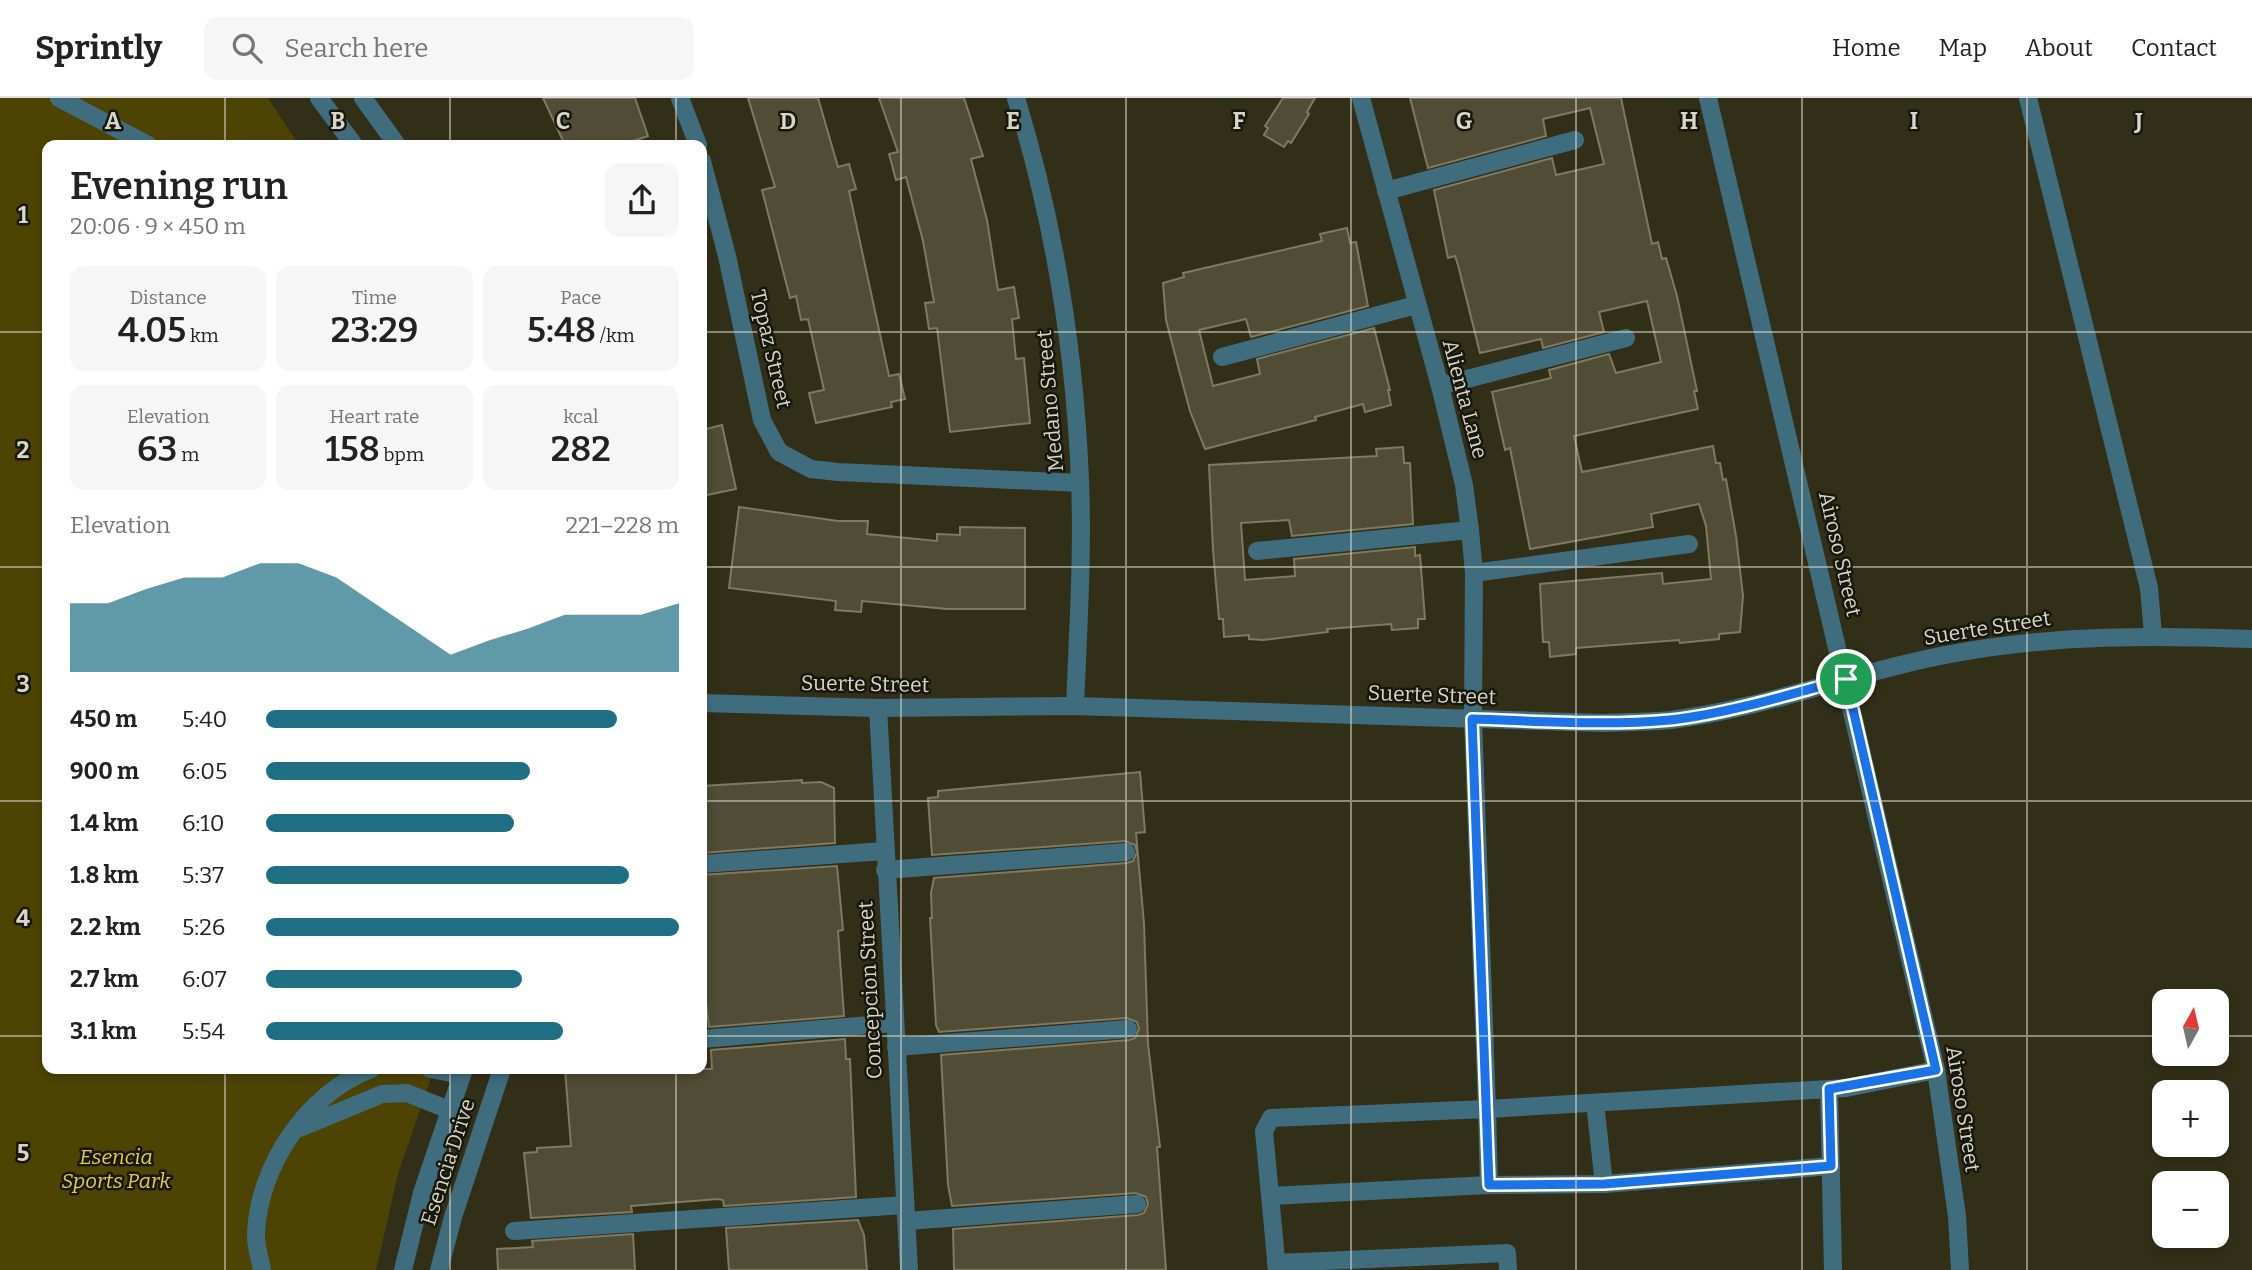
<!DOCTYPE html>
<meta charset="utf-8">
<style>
:root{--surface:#fff;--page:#f6f6f6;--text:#222;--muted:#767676;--line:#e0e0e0;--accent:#1e6e84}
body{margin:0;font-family:Bitter,serif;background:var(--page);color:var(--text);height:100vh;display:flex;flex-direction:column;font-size:26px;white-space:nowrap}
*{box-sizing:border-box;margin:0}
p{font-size:23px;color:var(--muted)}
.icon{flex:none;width:38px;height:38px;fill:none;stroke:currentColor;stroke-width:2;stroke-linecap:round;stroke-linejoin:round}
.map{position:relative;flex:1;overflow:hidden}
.drawer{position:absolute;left:42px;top:42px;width:665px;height:934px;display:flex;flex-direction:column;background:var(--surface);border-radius:14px;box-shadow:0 4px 10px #0003}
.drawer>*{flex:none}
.needle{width:46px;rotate:8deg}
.controls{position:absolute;left:2152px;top:891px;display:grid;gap:14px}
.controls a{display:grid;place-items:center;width:77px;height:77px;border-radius:14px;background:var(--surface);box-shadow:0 4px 10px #0003;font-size:35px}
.pin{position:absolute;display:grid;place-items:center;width:60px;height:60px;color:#fff;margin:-30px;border:4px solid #fff;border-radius:50%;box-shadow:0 2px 7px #0007}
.round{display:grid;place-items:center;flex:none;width:74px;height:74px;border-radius:14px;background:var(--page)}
.summary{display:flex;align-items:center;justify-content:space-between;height:119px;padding:0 28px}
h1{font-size:38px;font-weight:600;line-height:52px}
.stats{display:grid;grid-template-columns:repeat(3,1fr);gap:10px;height:119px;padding:7px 28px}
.stats div{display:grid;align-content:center;border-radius:14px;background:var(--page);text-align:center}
.stats b{font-size:35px;font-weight:600}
.stats small{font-size:19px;font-weight:400}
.stats p{font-size:19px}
.chart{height:196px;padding:14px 28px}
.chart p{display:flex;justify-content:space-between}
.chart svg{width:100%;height:126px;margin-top:7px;fill:var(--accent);opacity:.7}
ul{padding:0 28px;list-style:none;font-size:23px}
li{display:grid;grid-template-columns:112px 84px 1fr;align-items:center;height:52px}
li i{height:18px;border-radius:9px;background:var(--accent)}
header{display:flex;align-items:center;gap:42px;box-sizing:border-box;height:98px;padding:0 35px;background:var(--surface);border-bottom:2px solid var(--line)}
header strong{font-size:33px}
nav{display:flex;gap:38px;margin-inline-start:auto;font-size:24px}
.search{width:490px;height:63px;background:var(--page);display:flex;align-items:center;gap:18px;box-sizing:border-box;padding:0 24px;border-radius:14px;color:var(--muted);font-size:26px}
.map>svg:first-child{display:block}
.green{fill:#4d4403}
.building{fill:#504c35;stroke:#7d7a61;stroke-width:2}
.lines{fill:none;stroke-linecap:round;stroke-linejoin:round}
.minor{stroke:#406d7e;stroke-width:18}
.route-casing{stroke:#fff;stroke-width:14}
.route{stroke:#1a73e8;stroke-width:9}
.grid{fill:none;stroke:#d8d6c9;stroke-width:2;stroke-opacity:0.55}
.labels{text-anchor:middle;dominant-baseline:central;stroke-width:5;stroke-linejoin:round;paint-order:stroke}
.street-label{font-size:21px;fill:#d8d6c9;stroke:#18170d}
.park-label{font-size:21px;font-style:italic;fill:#e2cd3e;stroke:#18170d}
.grid-label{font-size:23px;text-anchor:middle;font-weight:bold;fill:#d8d6c9;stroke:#18170d;stroke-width:5;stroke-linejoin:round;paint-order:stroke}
</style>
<header>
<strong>Sprintly</strong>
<div class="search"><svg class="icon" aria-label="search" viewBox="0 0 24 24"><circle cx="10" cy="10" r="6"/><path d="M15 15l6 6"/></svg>Search here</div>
<nav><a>Home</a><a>Map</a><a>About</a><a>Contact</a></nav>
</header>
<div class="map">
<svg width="2252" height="1172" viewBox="0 0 2252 1172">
<rect width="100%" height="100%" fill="#322f19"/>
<path class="green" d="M0,0H268L299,47H47V971H434L398,1076L376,1172H0Z"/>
<g class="building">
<path d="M543,0H635L648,38L621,47H565Z"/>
<path d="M748,0H818L838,69L849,66L856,91L849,93L889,278L899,276L905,301L891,304L892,309L816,325L809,295L824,292L808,221L801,222L796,198L790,200L762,92L775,89Z"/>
<path d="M879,0H964L983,58L971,61L987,122L998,192L1014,189L1019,220L1012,221L1016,261L1024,260L1030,325L950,334L937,230L929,231L925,205L934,204L923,143L906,79L896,82L889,56L898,54Z"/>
<path d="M1283,0H1315L1307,14L1309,16L1291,45L1288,43L1284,49L1264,37L1268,30L1265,28Z"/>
<path d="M1410,0H1621L1652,146L1658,144L1662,161L1666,160L1677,198L1697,293H1694L1698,311L1574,338L1582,374L1713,348L1716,365H1720L1723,382L1726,381L1736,438L1743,498L1740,534L1719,536V541L1680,545L1679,542L1576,550V556L1550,559L1549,544H1543L1540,486L1662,475L1663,486L1711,481L1706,428L1699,406L1651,416L1653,429L1530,451L1510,350L1505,352L1492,294L1551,280L1549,272L1609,256L1616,275L1661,264L1647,203L1599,214L1604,234L1543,250L1541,241L1480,255L1458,167L1455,158L1448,160L1434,92L1552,60L1556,77L1604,66L1590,10L1543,21L1546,38L1428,70Z"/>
<path d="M1347,130L1350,145L1356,144L1368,208L1251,239L1246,221L1199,232L1213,288L1260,276L1257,261L1374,230L1390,292H1388L1391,307L1365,314L1363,306L1315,319L1316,322L1205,351L1190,313L1179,272L1166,222L1163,185L1184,179L1183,175L1322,143L1320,136Z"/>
<path d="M722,327L736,391L702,398V332Z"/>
<path d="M1403,349L1404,365H1410L1413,426L1292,438L1289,422L1241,425L1245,482L1295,478L1294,461L1415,449V458L1420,457L1425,521H1418V530L1392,532L1391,526L1327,531L1328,534L1263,542L1249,541V537L1224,539L1223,521H1219L1213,452L1209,367L1377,358L1376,351Z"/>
<path d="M739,409L838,423H868L867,436L937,443V436L960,437V429L1025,430V511H947L862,503L861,514L835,512L836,503L729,490Z"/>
<path d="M1140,674L1145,734L1136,735L1144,826L1148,946L1160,1049H1157L1166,1172H954L953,1131L1138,1117L1144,1115L1148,1106L1146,1099L1136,1095L952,1108L948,1087L941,957L1129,942L1135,940L1139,931L1137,924L1127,920L939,934L936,927L930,820H932L931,795L934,780L1127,765L1133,763L1137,754L1135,747L1125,743L932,757L928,700L938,699V693Z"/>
<path d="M802,682V685L821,684L834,690L835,745L702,755V688Z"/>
<path d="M837,768L843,832L838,833L844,918L709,929L702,872V866L706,865L702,777Z"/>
<path d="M845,941L846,961H850L856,1099L724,1108L723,1102L718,1101L631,1108L632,1114L531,1120L524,1055L537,1054V1050L571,1048L565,971H712L711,952Z"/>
<path d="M858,1122L864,1137L867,1172H729L726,1130Z"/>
<path d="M633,1136L635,1172H498L497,1151L533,1149L532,1143Z"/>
</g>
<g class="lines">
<g class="minor">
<path d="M59,0L148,47"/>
<path d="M319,0L354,47"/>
<path d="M363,0L397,47"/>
<path d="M680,0L698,47"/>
<path d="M1016,0C1054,124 1075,253 1080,383C1083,458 1078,533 1075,608"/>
<path d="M1361,0L1440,288L1464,387L1470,432L1474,475L1473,621L1487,1011L1846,990L1936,972"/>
<path d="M1708,0L1936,972L1957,1118L1960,1172"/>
<path d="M2028,0L2149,490L2153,537"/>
<path d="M702,63L727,158L762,322L779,354L811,371L838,374L1080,385"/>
<path d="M1386,93L1575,42"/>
<path d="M1222,259L1416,207"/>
<path d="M1440,288L1626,240"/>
<path d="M1257,453L1470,432"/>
<path d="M1474,475L1689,446"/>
<path d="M702,605L878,610L1075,608L1602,625C1625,624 1648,624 1671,622C1768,610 1860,572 1956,555C2054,537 2152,537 2252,541"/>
<path d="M878,610L909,1172"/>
<path d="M702,766L884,753"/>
<path d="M885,772L1126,754"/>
<path d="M702,941L894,925"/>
<path d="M896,949L1128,931"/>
<path d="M430,971L462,977"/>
<path d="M1829,991L1833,1172"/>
<path d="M1595,1005L1604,1086"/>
<path d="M300,1030L382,996L407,995L449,1012"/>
<path d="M1489,1087L1604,1086L1831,1068"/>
<path d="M1270,1098L1489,1087L1487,1011L1271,1020L1264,1033L1277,1172"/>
<path d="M907,1123L1137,1106"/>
<path d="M514,1133L905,1107"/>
<path d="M1276,1165L1507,1155L1508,1172"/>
<path d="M262,1172C260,1160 255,1147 256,1135C259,1067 308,995 371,971"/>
<path d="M403,1172L422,1095L464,971"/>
<path d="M439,1172L453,1119L502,971"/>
</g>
</g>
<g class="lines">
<defs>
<path id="route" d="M1846,581L1936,972L1829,991L1831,1068L1604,1086L1489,1087L1472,621C1538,623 1604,628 1670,622C1726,616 1792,596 1846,581Z"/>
</defs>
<use href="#route" class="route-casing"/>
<use href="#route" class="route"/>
</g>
<path class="grid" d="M225,0V47M450,0V47M676,0V47M901,0V1172M1126,0V1172M1351,0V1172M1576,0V1172M1802,0V1172M2027,0V1172M0,234H47M702,234H2252M0,469H47M702,469H2252M0,703H47M702,703H2252M0,938H47M702,938H2165M2217,938H2252M225,971V1172M450,971V1172M676,971V1172"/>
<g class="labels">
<g class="street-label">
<text transform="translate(771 251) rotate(77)">Topaz Street</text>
<text transform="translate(1465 301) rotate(75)">Alienta Lane</text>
<text transform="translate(1050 303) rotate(-95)">Medano Street</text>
<text transform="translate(1840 456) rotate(77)">Airoso Street</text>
<text transform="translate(1987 530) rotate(-9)">Suerte Street</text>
<text transform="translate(865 586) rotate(1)">Suerte Street</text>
<text transform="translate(1432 597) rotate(2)">Suerte Street</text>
<text transform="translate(870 892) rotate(-93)">Concepcion Street</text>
<text transform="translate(1963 1011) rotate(81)">Airoso Street</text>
<text transform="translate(448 1064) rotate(-72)">Esencia Drive</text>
</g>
<g class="park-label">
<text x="116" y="1059">Esencia<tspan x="116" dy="24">Sports Park</tspan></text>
</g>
</g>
<g class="grid-label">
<text x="113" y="31">A</text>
<text x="338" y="31">B</text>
<text x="563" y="31">C</text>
<text x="788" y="31">D</text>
<text x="1013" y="31">E</text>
<text x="1239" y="31">F</text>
<text x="1464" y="31">G</text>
<text x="1689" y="31">H</text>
<text x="1914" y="31">I</text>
<text x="2139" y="31">J</text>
<text x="23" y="125">1</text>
<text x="23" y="360">2</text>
<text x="23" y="594">3</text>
<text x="23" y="828">4</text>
<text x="23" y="1063">5</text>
</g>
</svg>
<div class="controls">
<a><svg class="needle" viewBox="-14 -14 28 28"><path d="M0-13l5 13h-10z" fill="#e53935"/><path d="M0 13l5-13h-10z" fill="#767676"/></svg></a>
<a>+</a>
<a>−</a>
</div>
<div class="pin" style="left:1846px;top:581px;background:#1e9e55"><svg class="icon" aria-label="arrive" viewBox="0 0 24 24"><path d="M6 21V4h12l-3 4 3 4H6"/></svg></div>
<section class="drawer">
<div class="summary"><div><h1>Evening run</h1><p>20:06 · 9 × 450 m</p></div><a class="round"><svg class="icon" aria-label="share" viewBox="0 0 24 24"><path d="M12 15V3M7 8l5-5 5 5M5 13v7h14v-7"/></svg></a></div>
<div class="stats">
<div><p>Distance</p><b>4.05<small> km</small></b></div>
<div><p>Time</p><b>23:29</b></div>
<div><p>Pace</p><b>5:48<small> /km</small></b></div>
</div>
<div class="stats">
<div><p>Elevation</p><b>63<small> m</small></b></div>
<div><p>Heart rate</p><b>158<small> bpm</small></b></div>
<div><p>kcal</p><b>282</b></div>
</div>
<div class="chart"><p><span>Elevation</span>221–228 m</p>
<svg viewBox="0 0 160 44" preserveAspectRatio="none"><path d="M0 44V20L10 20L20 15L30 11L40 11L50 6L60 6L70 11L80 20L90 29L100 38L110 33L120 29L130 24L140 24L150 24L160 20V44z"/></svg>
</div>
<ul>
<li><b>450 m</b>5:40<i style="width:85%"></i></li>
<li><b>900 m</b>6:05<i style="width:64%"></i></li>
<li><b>1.4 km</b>6:10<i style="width:60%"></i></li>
<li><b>1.8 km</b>5:37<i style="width:88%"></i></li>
<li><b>2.2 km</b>5:26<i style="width:100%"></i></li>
<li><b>2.7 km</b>6:07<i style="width:62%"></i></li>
<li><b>3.1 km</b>5:54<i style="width:72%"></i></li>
</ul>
</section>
</div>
